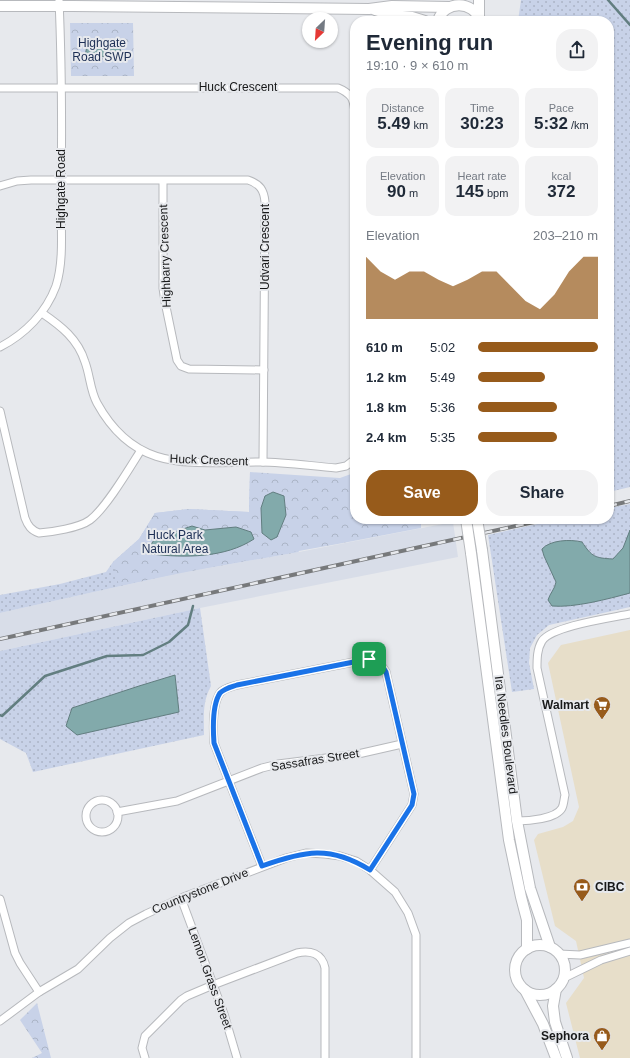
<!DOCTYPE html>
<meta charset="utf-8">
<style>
:root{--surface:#fff;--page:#f2f2f3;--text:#1f2937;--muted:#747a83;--accent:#975b1b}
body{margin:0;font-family:Arial,sans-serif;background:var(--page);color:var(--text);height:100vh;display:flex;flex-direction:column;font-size:15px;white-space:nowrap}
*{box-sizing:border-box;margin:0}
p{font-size:13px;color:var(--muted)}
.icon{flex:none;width:22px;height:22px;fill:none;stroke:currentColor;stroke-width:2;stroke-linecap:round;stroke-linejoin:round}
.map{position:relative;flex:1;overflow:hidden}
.details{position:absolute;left:350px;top:16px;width:264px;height:508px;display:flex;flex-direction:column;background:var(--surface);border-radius:16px;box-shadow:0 1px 3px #0004}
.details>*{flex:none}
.needle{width:26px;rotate:205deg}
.tools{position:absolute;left:302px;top:12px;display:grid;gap:8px}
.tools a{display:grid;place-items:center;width:36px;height:36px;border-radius:50%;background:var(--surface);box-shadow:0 1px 3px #0004;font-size:20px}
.pin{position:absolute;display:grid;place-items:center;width:34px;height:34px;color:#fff;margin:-17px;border-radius:8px;box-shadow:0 2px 6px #0006}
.round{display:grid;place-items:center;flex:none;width:42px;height:42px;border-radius:16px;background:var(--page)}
.head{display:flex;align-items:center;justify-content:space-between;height:68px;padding:0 16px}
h1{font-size:22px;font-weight:700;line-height:30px}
.stats{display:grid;grid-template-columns:repeat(3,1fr);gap:6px;height:68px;padding:4px 16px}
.stats div{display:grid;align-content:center;border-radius:10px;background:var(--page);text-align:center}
.stats b{font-size:17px;font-weight:700}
.stats small{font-size:11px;font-weight:400}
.stats p{font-size:11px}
.chart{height:112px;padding:8px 16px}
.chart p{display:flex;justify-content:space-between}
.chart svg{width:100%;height:72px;margin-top:4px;fill:var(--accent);opacity:.7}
.button{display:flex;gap:8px;margin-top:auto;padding:8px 16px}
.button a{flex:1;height:46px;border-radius:16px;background:var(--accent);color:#fff;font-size:16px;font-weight:700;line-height:46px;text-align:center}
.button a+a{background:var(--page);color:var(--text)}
ul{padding:0 16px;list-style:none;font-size:13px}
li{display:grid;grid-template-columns:64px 48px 1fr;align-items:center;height:30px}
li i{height:10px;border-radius:5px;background:var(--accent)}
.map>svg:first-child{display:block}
.commercial{fill:#e7dec9}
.built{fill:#d8dde8}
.grass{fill:url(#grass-dots)}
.park{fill:url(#park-crowns)}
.water{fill:#82aaab;stroke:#627e80}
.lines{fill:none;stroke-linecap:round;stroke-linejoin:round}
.stream{stroke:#627e80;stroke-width:2.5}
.street-casing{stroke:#b7b9bd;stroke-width:9}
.secondary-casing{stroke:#b7b9bd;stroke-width:12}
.street{stroke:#fff;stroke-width:7}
.secondary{stroke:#fff;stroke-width:10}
.rail-casing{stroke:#77797b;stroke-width:4}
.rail{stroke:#e7e9ed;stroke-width:2.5;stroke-dasharray:8;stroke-linecap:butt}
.secondary-bridge-casing{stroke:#b7b9bd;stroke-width:12;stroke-linecap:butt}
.secondary-bridge{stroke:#fff;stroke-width:10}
.route-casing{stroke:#fff;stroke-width:8}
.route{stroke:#1a73e8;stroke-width:5}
.labels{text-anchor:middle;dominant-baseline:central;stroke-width:4;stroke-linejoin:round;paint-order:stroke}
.park-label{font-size:12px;fill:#1d2f55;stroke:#e7e9ed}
.street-label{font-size:12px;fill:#18191a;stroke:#e7e9ed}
.poi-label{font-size:12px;font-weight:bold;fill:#18191a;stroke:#e7e9ed;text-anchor:end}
</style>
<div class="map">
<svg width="630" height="1058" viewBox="0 0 630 1058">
<defs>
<pattern id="grass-dots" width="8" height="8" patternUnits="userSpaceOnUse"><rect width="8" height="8" fill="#c8d2e8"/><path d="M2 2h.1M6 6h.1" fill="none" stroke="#abb4c6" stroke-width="1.8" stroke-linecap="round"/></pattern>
<pattern id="park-crowns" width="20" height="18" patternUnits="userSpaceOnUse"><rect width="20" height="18" fill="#c8d2e8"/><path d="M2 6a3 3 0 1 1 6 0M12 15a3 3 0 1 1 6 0" fill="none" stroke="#abb4c6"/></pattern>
</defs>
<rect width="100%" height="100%" fill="#e7e9ed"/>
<path class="commercial" d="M630,630V1058H580L566,1003L584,978L576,941L555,926L534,840L538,834L563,827L573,821L579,807L548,663L561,645Z"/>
<path class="built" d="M453,522L458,557L200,608L0,651V613L179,573L299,552Z"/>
<g class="grass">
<path d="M521,0H630V487L609,492V21H518Z"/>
<path d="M250,472L299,552L179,573L0,613V595L60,584L106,572L113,562L139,539L155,513L189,509L249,512Z"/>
<path d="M630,504V607L549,625L537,635L530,648L529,663L534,689L512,692L488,535L560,519H609V508Z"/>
<path d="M200,608L211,686C202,702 204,718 204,735L33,772L26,753L0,739V651Z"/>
</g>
<g class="park">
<path d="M70,23H133L134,76H71Z"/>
<path d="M250,472L340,478L351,474L355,476V519H421V528C321,548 219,564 119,586L113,562L139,539L155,513L189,509L249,512Z"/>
<path d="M37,1003L51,1058H32L42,1053L20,1020Z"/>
</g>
<g class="water">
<path d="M94,41H116L121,51L117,57L95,56L87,61H84L87,46Z"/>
<path d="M273,492L284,496L286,515L277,537L271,540L262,533L261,508L265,496Z"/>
<path d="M192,526L205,530L236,527L251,532L254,539C225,558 185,558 151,554L150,546L154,540L180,530Z"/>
<path d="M630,530V593C608,599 574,608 552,606L548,600C550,593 555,589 556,582L544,556L542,549C550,540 570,539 582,542C592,557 595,558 613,559L623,548Z"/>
<path d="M175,675L179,712L77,735L66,726L72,708L139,686Z"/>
</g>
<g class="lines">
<g class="stream">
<path d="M608,0L630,25"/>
<path d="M0,715L2,716L45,676L107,656L143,655L169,642L188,625L193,606"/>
</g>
<defs>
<g id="street">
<path d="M0,88H338C343,90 347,92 351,97C358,107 355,143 355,157"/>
<path d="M163,181V288L165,302L177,360L181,366L189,369L264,370"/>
<path d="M0,186L17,181L31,180H248C260,184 264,190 265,202L263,462"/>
<path d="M42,313C61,326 78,339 85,362C90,375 90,390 97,403C136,474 190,462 260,462C285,462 311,466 336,468L346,466L355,459"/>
<path d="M0,347C25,334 46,313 56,286C64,261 61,230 61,204C62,136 62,68 59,0"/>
<path d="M0,411L25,518C28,526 31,530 39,533C52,532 79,528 90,520C106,508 129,469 141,450"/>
<circle cx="102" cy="816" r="16"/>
<path d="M117,812L177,801L262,768L278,764L358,754L402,744"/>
<path d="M517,821C528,821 556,819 562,808C564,804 564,798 565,795L537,668C537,659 537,649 542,641C552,626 611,618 630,614"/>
<path d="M262,866L214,743C213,729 212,705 220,693C224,688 231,687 237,685L369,659C378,661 381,664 386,672L414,794L412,805L370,870"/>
<path d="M181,898L224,1014L237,1058"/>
<path d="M0,899L15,953L20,963L39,992"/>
<path d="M559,954L580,955L630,943"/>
<path d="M564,978L601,960L630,951"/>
<path d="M0,1021L39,992L78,969L110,938L129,923L146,914L181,898L286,858L306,853L325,854L340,856L356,861L370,870L395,892L408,913L416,935V1058"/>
<path d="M145,1058L142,1048L145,1036L181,1000L187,996L213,985L297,953C310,950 322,953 325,968V1058"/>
</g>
<g id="secondary">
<path d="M0,6H73L369,9L392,6L449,7"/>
<path d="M375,10L392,15L412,17L425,21"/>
<path d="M479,17V0"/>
<path d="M438,21C444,0 474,0 480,21"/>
<path d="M482,550L517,821L530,888L550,947"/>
<path d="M471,553L509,840L521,897L527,920V949"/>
<circle cx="540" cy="970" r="25"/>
<path d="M556,989L553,1006L555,1022L567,1058"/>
<path d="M525,990L543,1024L556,1058"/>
</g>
</defs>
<use href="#street" class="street-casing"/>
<use href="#secondary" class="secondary-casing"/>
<use href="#street" class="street"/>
<use href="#secondary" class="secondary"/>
<defs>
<g id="rail">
<path d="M609,506L630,501"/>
<path d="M0,639L548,519"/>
</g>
</defs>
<use href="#rail" class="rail-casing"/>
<use href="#rail" class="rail"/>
<defs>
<g id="secondary-bridge">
<path d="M466,519L471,553"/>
<path d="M477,519L482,550"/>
</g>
</defs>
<use href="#secondary-bridge" class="secondary-bridge-casing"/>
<use href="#secondary-bridge" class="secondary-bridge"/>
</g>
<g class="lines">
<defs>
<path id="route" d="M369,659C378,661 381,664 386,672L414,794L412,805L370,870C330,845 304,851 262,866L214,743C213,729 212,705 220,693C225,688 231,687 237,685Z"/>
</defs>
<use href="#route" class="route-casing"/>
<use href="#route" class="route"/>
</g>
<defs>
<symbol id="supermarket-pin" viewBox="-11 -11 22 30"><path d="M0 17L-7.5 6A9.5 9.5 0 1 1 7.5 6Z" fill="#975b1b" stroke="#e7e9ed"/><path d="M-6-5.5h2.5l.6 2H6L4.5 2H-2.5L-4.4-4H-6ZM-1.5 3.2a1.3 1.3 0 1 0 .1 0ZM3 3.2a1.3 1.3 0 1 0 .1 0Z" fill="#fff"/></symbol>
<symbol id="bank-pin" viewBox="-11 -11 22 30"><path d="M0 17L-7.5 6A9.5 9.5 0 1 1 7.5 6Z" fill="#975b1b" stroke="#e7e9ed"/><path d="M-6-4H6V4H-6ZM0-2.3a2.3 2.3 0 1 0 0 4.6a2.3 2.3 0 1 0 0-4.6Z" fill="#fff"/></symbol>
<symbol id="shop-pin" viewBox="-11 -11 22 30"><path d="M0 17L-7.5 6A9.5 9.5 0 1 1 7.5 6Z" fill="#975b1b" stroke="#e7e9ed"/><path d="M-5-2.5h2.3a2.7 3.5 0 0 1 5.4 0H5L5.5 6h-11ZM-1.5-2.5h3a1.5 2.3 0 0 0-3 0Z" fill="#fff"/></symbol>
</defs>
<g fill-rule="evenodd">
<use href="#supermarket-pin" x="592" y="695" width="20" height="27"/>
<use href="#bank-pin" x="572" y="877" width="20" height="27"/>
<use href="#shop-pin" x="592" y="1026" width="20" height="27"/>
</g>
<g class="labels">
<g class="park-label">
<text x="102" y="43">Highgate<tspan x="102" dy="14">Road SWP</tspan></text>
<text x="175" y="535">Huck Park<tspan x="175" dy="14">Natural Area</tspan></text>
</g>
<g class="street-label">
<text x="238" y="87">Huck Crescent</text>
<text transform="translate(61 189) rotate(-90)">Highgate Road</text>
<text transform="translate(265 247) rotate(-90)">Udvari Crescent</text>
<text transform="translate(165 256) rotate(-92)">Highbarry Crescent</text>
<text transform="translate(209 460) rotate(2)">Huck Crescent</text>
<text transform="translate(506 735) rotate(83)">Ira Needles Boulevard</text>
<text transform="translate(315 760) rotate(-9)">Sassafras Street</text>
<text transform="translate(200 891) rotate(-22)">Countrystone Drive</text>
<text transform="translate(210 978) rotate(70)">Lemon Grass Street</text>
</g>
<g class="poi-label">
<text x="589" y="705">Walmart</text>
<text x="595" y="887" text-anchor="start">CIBC</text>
<text x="589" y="1036">Sephora</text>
</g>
</g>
</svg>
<div class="tools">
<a><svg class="needle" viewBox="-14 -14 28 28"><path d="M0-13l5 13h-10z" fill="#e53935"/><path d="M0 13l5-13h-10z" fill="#747a83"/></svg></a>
</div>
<div class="pin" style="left:369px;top:659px;background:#1e9e55"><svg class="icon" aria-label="arrive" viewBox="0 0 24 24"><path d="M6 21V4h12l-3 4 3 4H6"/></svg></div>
<section class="details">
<div class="head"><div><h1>Evening run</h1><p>19:10 · 9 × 610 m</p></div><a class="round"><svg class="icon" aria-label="share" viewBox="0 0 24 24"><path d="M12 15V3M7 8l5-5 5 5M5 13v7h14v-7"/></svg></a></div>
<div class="stats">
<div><p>Distance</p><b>5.49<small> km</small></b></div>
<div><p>Time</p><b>30:23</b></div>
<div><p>Pace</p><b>5:32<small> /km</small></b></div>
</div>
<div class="stats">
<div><p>Elevation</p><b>90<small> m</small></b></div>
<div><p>Heart rate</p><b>145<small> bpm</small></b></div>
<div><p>kcal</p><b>372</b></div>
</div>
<div class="chart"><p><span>Elevation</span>203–210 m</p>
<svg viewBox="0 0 160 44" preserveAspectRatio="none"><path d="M0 44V6L10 15L20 20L30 15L40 15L50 20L60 24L70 20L80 15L90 15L100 24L110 33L120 38L130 29L140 15L150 6L160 6V44z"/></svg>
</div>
<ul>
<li><b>610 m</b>5:02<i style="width:100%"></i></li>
<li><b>1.2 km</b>5:49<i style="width:56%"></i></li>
<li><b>1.8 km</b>5:36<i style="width:66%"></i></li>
<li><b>2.4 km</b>5:35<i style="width:66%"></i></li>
</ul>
<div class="button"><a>Save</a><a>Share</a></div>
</section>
</div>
